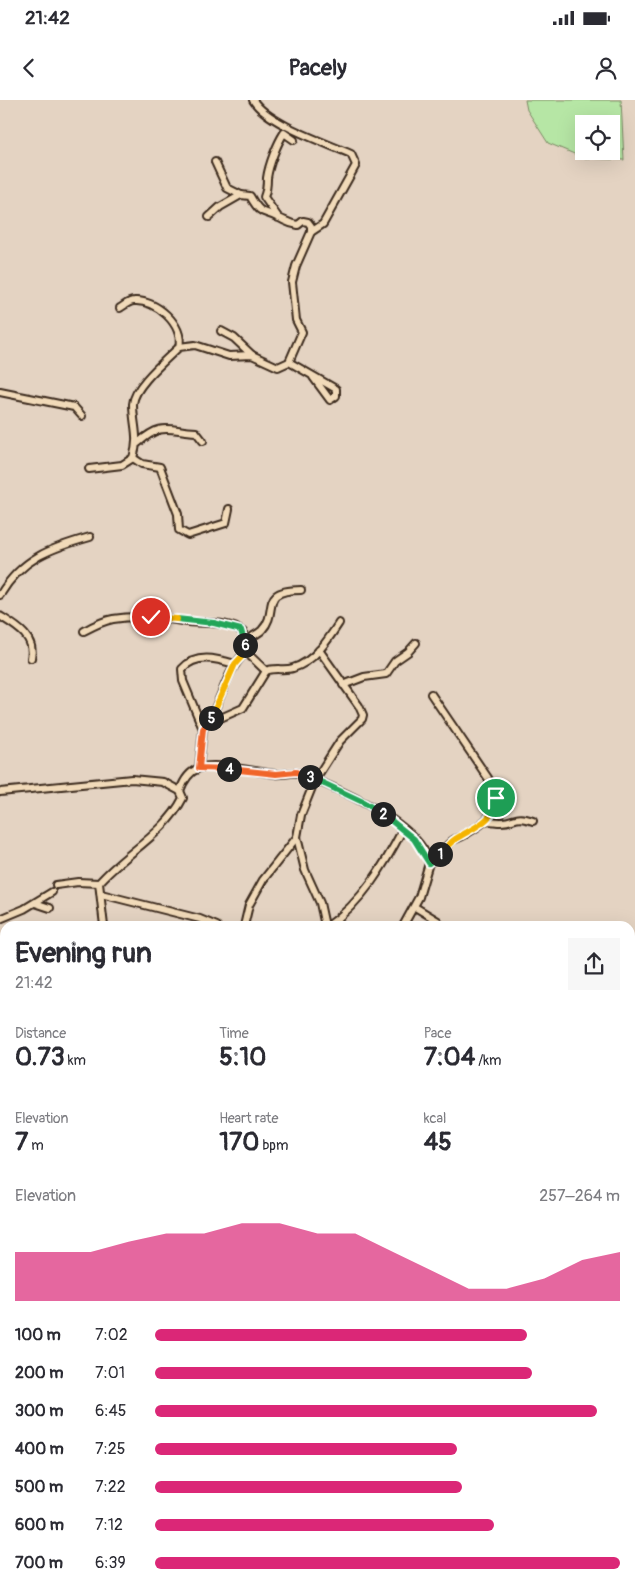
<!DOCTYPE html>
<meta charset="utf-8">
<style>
:root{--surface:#fff;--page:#f7f7f7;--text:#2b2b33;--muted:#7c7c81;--accent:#db2777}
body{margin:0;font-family:Pangolin,sans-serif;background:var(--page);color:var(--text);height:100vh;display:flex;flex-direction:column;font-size:19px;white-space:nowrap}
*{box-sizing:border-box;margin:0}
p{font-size:16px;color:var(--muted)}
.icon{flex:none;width:28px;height:28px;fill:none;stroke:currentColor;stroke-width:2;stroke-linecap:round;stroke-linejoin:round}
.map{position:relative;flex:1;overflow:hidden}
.sheet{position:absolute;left:0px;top:821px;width:635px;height:669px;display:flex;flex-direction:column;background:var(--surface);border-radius:15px 15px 0 0;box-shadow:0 5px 20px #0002}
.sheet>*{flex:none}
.tools{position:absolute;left:575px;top:15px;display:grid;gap:10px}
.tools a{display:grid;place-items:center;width:45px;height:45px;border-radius:0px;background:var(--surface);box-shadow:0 5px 20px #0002;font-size:25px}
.pin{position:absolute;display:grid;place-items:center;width:42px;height:42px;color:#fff;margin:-21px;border:2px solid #fff;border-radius:50%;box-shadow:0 1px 5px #0007}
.km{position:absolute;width:25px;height:25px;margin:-12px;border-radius:50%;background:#222;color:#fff;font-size:14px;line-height:25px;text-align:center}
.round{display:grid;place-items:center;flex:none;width:52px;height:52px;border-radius:0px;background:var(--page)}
.summary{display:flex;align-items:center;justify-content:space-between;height:85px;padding:0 15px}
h1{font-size:28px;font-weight:700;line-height:38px}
.stats{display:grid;grid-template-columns:repeat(3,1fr);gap:8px;height:85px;padding:5px 15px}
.stats div{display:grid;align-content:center}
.stats b{font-size:25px;font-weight:700}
.stats small{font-size:14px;font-weight:400}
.stats p{font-size:14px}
.chart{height:140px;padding:10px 15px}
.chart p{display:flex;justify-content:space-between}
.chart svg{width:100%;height:90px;margin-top:5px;fill:var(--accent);opacity:.7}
ul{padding:0 15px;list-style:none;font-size:16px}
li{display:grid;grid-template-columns:80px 60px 1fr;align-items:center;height:38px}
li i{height:12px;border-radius:6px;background:var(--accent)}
.status{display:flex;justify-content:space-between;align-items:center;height:35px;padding:0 25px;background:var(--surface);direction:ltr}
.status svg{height:14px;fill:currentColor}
header{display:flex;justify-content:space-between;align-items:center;height:65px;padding:0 15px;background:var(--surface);font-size:22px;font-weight:700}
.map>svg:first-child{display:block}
.built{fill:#d4cbcd}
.green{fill:#b6e6a5;stroke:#788862;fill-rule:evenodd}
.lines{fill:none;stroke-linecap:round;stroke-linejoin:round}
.minor-casing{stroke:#3b2a1e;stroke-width:10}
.minor{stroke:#f1dab9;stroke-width:6}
.split-1-casing{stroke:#fff;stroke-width:10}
.split-2-casing{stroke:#fff;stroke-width:10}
.split-3-casing{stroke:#fff;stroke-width:10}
.split-4-casing{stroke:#fff;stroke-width:10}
.split-5-casing{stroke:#fff;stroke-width:10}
.split-6-casing{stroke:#fff;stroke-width:10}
.split-7-casing{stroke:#fff;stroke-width:10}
.split-8-casing{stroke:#fff;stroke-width:10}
.split-1{stroke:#f5b400;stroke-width:6}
.split-2{stroke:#22a559;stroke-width:6}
.split-3{stroke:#22a559;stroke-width:6}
.split-4{stroke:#f0652b;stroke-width:6}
.split-5{stroke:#f0652b;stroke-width:6}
.split-6{stroke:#f5b400;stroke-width:6}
.split-7{stroke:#22a559;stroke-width:6}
.split-8{stroke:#f5b400;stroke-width:6}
</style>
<div class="status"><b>21:42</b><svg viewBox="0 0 49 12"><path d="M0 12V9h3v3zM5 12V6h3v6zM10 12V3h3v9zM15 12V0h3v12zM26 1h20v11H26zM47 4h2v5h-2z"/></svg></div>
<header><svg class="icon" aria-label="back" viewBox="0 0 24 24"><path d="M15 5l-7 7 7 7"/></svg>Pacely<svg class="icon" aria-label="person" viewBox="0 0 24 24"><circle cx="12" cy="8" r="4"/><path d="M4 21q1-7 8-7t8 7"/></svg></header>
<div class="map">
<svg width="635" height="1489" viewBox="0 0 635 1489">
<rect width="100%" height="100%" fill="#e4d3c2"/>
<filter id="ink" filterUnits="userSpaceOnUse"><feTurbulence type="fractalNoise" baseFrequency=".02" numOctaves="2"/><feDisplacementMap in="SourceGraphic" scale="10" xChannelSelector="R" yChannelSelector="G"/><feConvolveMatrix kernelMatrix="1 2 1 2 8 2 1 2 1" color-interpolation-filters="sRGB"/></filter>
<g filter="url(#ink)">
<path class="built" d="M332,1485H411L409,1489H338Z"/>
<g class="green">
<path d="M525,0H621L624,60L584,58L548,43L527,10ZM584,24H611V51H584Z"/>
<path d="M0,1359L5,1361V1409L0,1418Z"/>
</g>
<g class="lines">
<defs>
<g id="minor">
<path d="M215,62L227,88L241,95"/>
<path d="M209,117L220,107L241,95L250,96C262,117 262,109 279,118C286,121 289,124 298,125L303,121L308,122L311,126V132"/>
<path d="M278,117L264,97C267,90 267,85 267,78C269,64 277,44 284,33L294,40"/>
<path d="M120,208C125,205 129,201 134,201C155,199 185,225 179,247"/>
<path d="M221,231L234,238L252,255"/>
<path d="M289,262L336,289V296L330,300L313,277"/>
<path d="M0,292L74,307L82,316"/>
<path d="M138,343C162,322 167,330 196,332L203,341"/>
<path d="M133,358L142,364L160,367L178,414L179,430L188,435L226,423L229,409"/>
<path d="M89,369L122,365L133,358C140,336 133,326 133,304C134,286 166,260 179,247L195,245L229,256L252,255L278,267L289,262L302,232L296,220L292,182L296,166L311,132L323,124L356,65L351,54C324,42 268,24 253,0"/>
<path d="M0,495C22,458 51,448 90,437"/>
<path d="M0,516C16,526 36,537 31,558"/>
<path d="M84,531C93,526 102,521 113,519C136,515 159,517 182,521C201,525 227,519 243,532L246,552L266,571C275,567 284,571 293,568C314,562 328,540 339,523"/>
<path d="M245,541C250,537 257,535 262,530C280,511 257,490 301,490"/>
<path d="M343,585L364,577L386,574L395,561L408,552L416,543"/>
<path d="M207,624C222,601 225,571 246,552"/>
<path d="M203,629L183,581L182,569C196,553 217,559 235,564"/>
<path d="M199,668L203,629L207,624L243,608L266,571"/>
<path d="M0,692L132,679L163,682L180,691"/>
<path d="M484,722C490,720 494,722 501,722C516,722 514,714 533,721"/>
<path d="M297,737L305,770L320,803L325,826"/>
<path d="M429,763C438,757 444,748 452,741C456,738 462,737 466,734C493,718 503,708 488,678L431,594"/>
<path d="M56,785L78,782L99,783"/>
<path d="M101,794L200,819L217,826"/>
<path d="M35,803L50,808"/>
<path d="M415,807L438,821"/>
<path d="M0,819L24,809L52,792"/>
<path d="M104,826L99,783C125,753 165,734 183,698L180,691C183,682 189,672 199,668C217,662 255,672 275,674C282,675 291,672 297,673C304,674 312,678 318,681C349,694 422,727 429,763L419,797L403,826"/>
<path d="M244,826L249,805L263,780L297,737L301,715L315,680L340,641L362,619L363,615L359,606L319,550"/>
<path d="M328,826C362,802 384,766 403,729"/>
<path d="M0,971L5,974"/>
<path d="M0,1031L5,1026"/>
<path d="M630,1184L635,1190"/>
<path d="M0,1192L5,1194"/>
<path d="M0,1317L5,1312"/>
<path d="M630,1406L635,1411"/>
<path d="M0,1471L5,1473"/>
<path d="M26,1485L35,1489"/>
<path d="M223,1485V1489"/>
<path d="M584,1489L586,1485"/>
</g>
</defs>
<use href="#minor" class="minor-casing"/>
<use href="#minor" class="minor"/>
</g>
</g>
<g class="lines" filter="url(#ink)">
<defs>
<path id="split-1" d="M440,754C445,749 449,744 454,740C470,729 497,721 496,698"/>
<path id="split-2" d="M383,714L414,739L429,763L440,754"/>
<path id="split-3" d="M310,677L363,702L383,714"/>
<path id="split-4" d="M229,669L276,674L296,672L310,677"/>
<path id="split-5" d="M211,618L203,629L199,668L229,669"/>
<path id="split-6" d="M211,618L235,564L246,552L245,545"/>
<path id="split-7" d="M177,519L214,523L241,530L245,545"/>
<path id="split-8" d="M151,517L177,519"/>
</defs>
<use href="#split-1" class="split-1-casing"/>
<use href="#split-2" class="split-2-casing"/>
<use href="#split-3" class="split-3-casing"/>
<use href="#split-4" class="split-4-casing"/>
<use href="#split-5" class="split-5-casing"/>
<use href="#split-6" class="split-6-casing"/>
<use href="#split-7" class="split-7-casing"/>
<use href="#split-8" class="split-8-casing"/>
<use href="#split-1" class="split-1"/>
<use href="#split-2" class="split-2"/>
<use href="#split-3" class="split-3"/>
<use href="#split-4" class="split-4"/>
<use href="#split-5" class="split-5"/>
<use href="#split-6" class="split-6"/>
<use href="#split-7" class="split-7"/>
<use href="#split-8" class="split-8"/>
</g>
</svg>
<div class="tools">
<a><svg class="icon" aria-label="locate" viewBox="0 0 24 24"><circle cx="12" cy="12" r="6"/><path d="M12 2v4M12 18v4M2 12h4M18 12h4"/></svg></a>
</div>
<div class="pin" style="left:496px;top:698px;background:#1e9e55"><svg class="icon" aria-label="arrive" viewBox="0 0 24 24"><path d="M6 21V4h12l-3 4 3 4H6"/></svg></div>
<div class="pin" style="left:151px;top:517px;background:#d93025"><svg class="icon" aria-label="check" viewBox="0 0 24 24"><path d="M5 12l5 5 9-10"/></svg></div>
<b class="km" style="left:440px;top:754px">1</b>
<b class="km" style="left:383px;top:714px">2</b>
<b class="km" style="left:310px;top:677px">3</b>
<b class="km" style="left:229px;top:669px">4</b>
<b class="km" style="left:211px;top:618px">5</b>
<b class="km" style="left:245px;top:545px">6</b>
<section class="sheet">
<div class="summary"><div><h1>Evening run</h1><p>21:42</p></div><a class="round"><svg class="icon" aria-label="share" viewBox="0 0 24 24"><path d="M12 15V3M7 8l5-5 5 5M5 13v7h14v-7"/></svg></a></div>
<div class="stats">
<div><p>Distance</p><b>0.73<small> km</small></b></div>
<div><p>Time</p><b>5:10</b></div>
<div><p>Pace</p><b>7:04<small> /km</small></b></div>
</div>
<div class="stats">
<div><p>Elevation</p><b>7<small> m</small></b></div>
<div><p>Heart rate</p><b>170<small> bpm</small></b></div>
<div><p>kcal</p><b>45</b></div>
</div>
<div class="chart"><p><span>Elevation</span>257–264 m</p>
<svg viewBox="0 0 160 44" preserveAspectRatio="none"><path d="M0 44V20L10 20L20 20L30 15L40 11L50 11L60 6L70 6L80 11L90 11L100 20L110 29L120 38L130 38L140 33L150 24L160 20V44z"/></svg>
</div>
<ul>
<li><b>100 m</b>7:02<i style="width:80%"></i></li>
<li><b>200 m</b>7:01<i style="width:81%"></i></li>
<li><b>300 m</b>6:45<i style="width:95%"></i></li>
<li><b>400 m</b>7:25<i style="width:65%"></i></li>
<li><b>500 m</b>7:22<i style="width:66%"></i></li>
<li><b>600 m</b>7:12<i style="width:73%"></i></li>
<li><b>700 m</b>6:39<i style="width:100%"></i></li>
</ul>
</section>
</div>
